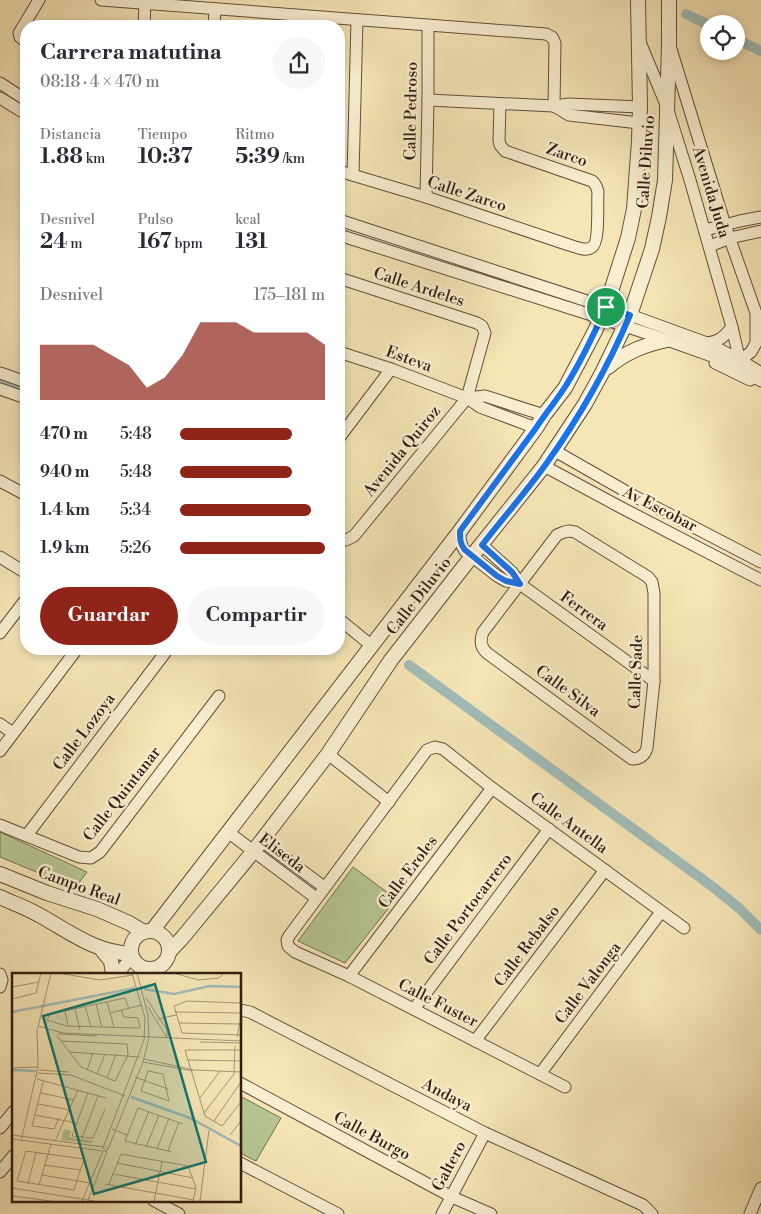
<!DOCTYPE html>
<html lang="es">
<meta charset="utf-8">
<style>
:root{--surface:#fff;--page:#f7f7f7;--text:#2b2b33;--muted:#7c7c81;--accent:#8f2418}
body{margin:0;font-family:"Libre Bodoni",serif;background:var(--page);color:var(--text);height:100vh;display:flex;flex-direction:column;font-size:19px;white-space:nowrap}
*{box-sizing:border-box;margin:0}
p{font-size:16px;color:var(--muted)}
.icon{flex:none;width:28px;height:28px;fill:none;stroke:currentColor;stroke-width:2;stroke-linecap:round;stroke-linejoin:round}
.map{position:relative;flex:1;overflow:hidden}
.panel{position:absolute;left:20px;top:20px;width:325px;height:635px;display:flex;flex-direction:column;background:var(--surface);border-radius:20px;box-shadow:0 2px 8px #0003}
.panel>*{flex:none}
.fabs{position:absolute;left:700px;top:15px;display:grid;gap:10px}
.fabs a{display:grid;place-items:center;width:45px;height:45px;border-radius:50%;background:var(--surface);box-shadow:0 2px 8px #0003;font-size:25px}
.pin{position:absolute;display:grid;place-items:center;width:42px;height:42px;color:#fff;margin:-21px;border:2px solid #fff;border-radius:50%;box-shadow:0 1px 5px #0007}
.round{display:grid;place-items:center;flex:none;width:52px;height:52px;border-radius:26px;background:var(--page)}
.head{display:flex;align-items:center;justify-content:space-between;height:85px;padding:0 20px}
h1{font-size:22px;font-weight:800;line-height:38px}
.stats{display:grid;grid-template-columns:repeat(3,1fr);gap:8px;height:85px;padding:5px 20px}
.stats div{display:grid;align-content:center}
.stats b{font-size:21px;font-weight:800}
.stats small{font-size:14px;font-weight:400}
.stats p{font-size:14px}
.chart{height:140px;padding:10px 20px}
.chart p{display:flex;justify-content:space-between}
.chart svg{width:100%;height:90px;margin-top:5px;fill:var(--accent);opacity:.7}
.action{display:flex;gap:10px;margin-top:auto;padding:10px 20px}
.action a{flex:1;height:58px;border-radius:30px;background:var(--accent);color:#fff;font-size:20px;font-weight:800;line-height:58px;text-align:center}
.action a+a{background:var(--page);color:var(--text)}
ul{padding:0 20px;list-style:none;font-size:16px}
li{display:grid;grid-template-columns:80px 60px 1fr;align-items:center;height:38px}
li i{height:12px;border-radius:6px;background:var(--accent)}
.map>svg:first-child{display:block}
.green{fill:#b6c693;stroke:#747153}
.lines{fill:none;stroke-linecap:round;stroke-linejoin:round}
.canal{stroke:#a2bdb9;stroke-width:10}
.minor-casing{stroke:#634e3c;stroke-width:13}
.tertiary-casing{stroke:#634e3c;stroke-width:16}
.minor{stroke:#f9efd0;stroke-width:11}
.tertiary{stroke:#f9efd0;stroke-width:14}
.route-casing{stroke:#fff;stroke-width:10}
.route{stroke:#1a73e8;stroke-width:6}
.labels{text-anchor:middle;dominant-baseline:central;stroke-width:5;stroke-linejoin:round;paint-order:stroke}
.street-label{font-size:16px;fill:#321c13;stroke:#f9efd0}
.inset-river{fill:none;stroke:#a2bdb9;stroke-width:2.5}
.inset-road{fill:none;stroke:#a89575;stroke-width:1}
.view{fill:#0f766e;fill-opacity:0.15;stroke:#0f766e;stroke-width:2.5}
.inset-edge{fill:none;stroke:#321c13;stroke-width:2.5}
</style>
<div class="map">
<svg width="761" height="1214" viewBox="0 0 761 1214">
<rect width="100%" height="100%" fill="#f6e6b6"/>
<filter id="stains"><feTurbulence type="fractalNoise" baseFrequency=".004" numOctaves="4"/><feColorMatrix values="0 0 0 0 .2 0 0 0 0 .09 0 0 0 0 .02 0 0 0 .5 -.17"/></filter>
<radialGradient id="worn" r=".72"><stop offset=".6" stop-color="#630" stop-opacity="0"/><stop offset="1" stop-color="#630" stop-opacity=".3"/></radialGradient>
<g class="green">
<path d="M0,832L87,872L75,888L0,857Z"/>
<path d="M353,867L396,899L345,963L298,941Z"/>
<path d="M240,1096L281,1118L256,1161L240,1153Z"/>
</g>
<g class="lines">
<g class="canal">
<path d="M686,14L709,25"/>
<path d="M736,39L761,51"/>
<path d="M0,381L26,390"/>
<path d="M409,665L713,887L739,908L761,930"/>
</g>
<defs>
<g id="minor">
<path d="M101,0L546,34L552,37L555,43L554,106"/>
<path d="M144,26L145,3"/>
<path d="M214,26L215,9"/>
<path d="M26,42L20,37L19,33L39,0"/>
<path d="M640,42L667,107L690,180L732,327L741,366L744,371L761,381"/>
<path d="M0,83L26,100"/>
<path d="M0,98L26,114"/>
<path d="M428,100L554,106L569,104L640,107"/>
<path d="M554,106L569,115L639,123"/>
<path d="M339,171L426,197L569,245C576,247 586,252 592,247C600,242 597,203 598,192C597,187 596,184 592,181L505,151L500,145L499,140L500,104"/>
<path d="M353,175L357,20"/>
<path d="M426,197L428,100V25"/>
<path d="M339,220L630,315L707,343L740,360L761,373"/>
<path d="M705,230L740,221L761,217"/>
<path d="M339,235L601,318L667,340L723,360L730,362H738L751,352L756,343V313L725,225L671,49"/>
<path d="M710,246L730,238L761,231"/>
<path d="M339,278L477,323L482,326L485,333L467,398L354,536L346,540H339"/>
<path d="M707,343C719,342 725,336 732,327"/>
<path d="M339,352L391,369L467,398L480,407L536,428"/>
<path d="M715,363L750,380"/>
<path d="M0,373L26,382"/>
<path d="M0,389L26,398"/>
<path d="M467,398L485,396L544,415"/>
<path d="M339,438L391,369"/>
<path d="M555,451L634,496L761,562"/>
<path d="M544,466L622,508L761,580"/>
<path d="M0,481L26,495"/>
<path d="M460,531C460,539 460,544 465,551L497,576L506,581L520,584L654,681"/>
<path d="M569,531L575,532L648,577L652,582L654,593V681L647,748C645,755 640,759 632,759L487,653C480,647 480,640 483,632L557,535L564,532Z"/>
<path d="M482,545L512,572L520,584"/>
<path d="M0,557L26,573"/>
<path d="M339,619L372,646"/>
<path d="M0,633L26,599"/>
<path d="M0,724L13,733"/>
<path d="M0,751L77,649"/>
<path d="M328,754L389,802"/>
<path d="M0,825L79,857L91,858L100,852L219,696"/>
<path d="M228,832L316,898"/>
<path d="M27,835L168,649"/>
<path d="M262,841L324,887"/>
<path d="M0,974L2,980L0,987"/>
<path d="M118,974L132,956"/>
<path d="M151,974L156,968"/>
<path d="M349,976L492,788"/>
<path d="M414,1009L549,829"/>
<path d="M240,1010L250,1012L485,1133L643,1205L652,1214"/>
<path d="M475,1041L605,870"/>
<path d="M540,1074L661,912"/>
<path d="M240,1083L452,1197L491,1214"/>
<path d="M565,1087L349,976L295,952L288,946L287,940L289,936L427,750L435,747L443,749L492,788L684,928"/>
<path d="M0,1128L14,1111"/>
<path d="M240,1163L338,1214"/>
<path d="M0,1172L14,1155"/>
<path d="M153,1200L179,1214"/>
<path d="M442,1214L485,1133"/>
<path d="M750,1214L761,1188"/>
</g>
<g id="tertiary">
<path d="M608,367C626,352 644,345 667,340"/>
<path d="M0,874L47,893L97,909L129,923L144,932"/>
<path d="M0,897C13,903 27,908 39,915C70,932 94,952 131,954"/>
<path d="M152,931L460,531L536,428L544,415L565,388L595,331L606,307L628,238L634,209L639,141L640,107L638,0"/>
<circle cx="150" cy="950" r="19"/>
<path d="M102,950L111,961L113,974"/>
<path d="M170,951L183,937L253,852L328,754L391,660L472,556L544,466L585,404L603,371L630,315L652,249L659,217L665,180L669,45V0"/>
</g>
</defs>
<use href="#minor" class="minor-casing"/>
<use href="#tertiary" class="tertiary-casing"/>
<use href="#minor" class="minor"/>
<use href="#tertiary" class="tertiary"/>
</g>
<g class="lines">
<defs>
<path id="route" d="M606,307L630,315C608,367 579,418 546,464C526,492 503,518 482,545L512,572L520,584L506,581L497,576L465,550C460,544 460,539 460,531L536,428C545,414 556,401 565,387C581,362 594,334 606,307Z"/>
</defs>
<use href="#route" class="route-casing"/>
<use href="#route" class="route"/>
</g>
<g class="labels">
<g class="street-label">
<text transform="translate(411 111) rotate(-89)">Calle Pedroso</text>
<text transform="translate(567 155) rotate(19)">Zarco</text>
<text transform="translate(646 162) rotate(-86)">Calle Diluvio</text>
<text transform="translate(711 192) rotate(73)">Avenida Juda</text>
<text transform="translate(467 194) rotate(18)">Calle Zarco</text>
<text transform="translate(419 287) rotate(18)">Calle Ardeles</text>
<text transform="translate(409 359) rotate(20)">Esteva</text>
<text transform="translate(402 451) rotate(-51)">Avenida Quiroz</text>
<text transform="translate(660 509) rotate(27)">Av Escobar</text>
<text transform="translate(419 596) rotate(-52)">Calle Diluvio</text>
<text transform="translate(584 611) rotate(36)">Ferrera</text>
<text transform="translate(636 672) rotate(-88)">Calle Sade</text>
<text transform="translate(568 691) rotate(36)">Calle Silva</text>
<text transform="translate(84 732) rotate(-53)">Calle Lozoya</text>
<text transform="translate(122 794) rotate(-52)">Calle Quintanar</text>
<text transform="translate(569 823) rotate(36)">Calle Antella</text>
<text transform="translate(282 853) rotate(37)">Eliseda</text>
<text transform="translate(408 872) rotate(-53)">Calle Eroles</text>
<text transform="translate(79 886) rotate(20)">Campo Real</text>
<text transform="translate(468 909) rotate(-53)">Calle Portocarrero</text>
<text transform="translate(527 946) rotate(-53)">Calle Rebalso</text>
<text transform="translate(588 983) rotate(-53)">Calle Valonga</text>
<text transform="translate(438 1003) rotate(27)">Calle Fuster</text>
<text transform="translate(447 1095) rotate(27)">Andaya</text>
<text transform="translate(372 1136) rotate(28)">Calle Burgo</text>
<text transform="translate(449 1166) rotate(-62)">Galtero</text>
</g>
</g>
<g transform="translate(12 973)">
<rect width="229" height="229" fill="#f6e6b6"/>
<path d="M52,156L59,158L57,164L81,168L80,170L49,167Z" fill="#b6c693"/>
<path class="inset-river" d="M132,16L162,21L198,13L229,14M0,39L123,15M0,97L24,98M119,124L178,145L229,173"/>
<path class="inset-road" d="M46,0L88,7L121,2M162,0L186,7L207,5L212,0M0,14L27,9M134,25L155,57V65M0,26L24,20L29,0M95,29L102,54M229,30L175,28L162,33L170,60L229,62M84,31L90,54M73,33L79,54M136,34L155,65M63,36L68,57M109,37L112,44L126,45L128,55L54,53L35,47L38,41L113,25L117,36M53,38L56,53M163,39L229,40M98,40L130,32M146,46L164,42M167,50L229,51M26,53L51,60L229,68M46,61L85,63M45,63L69,94L103,108L116,82L115,71L49,68M225,64L229,44M188,69L229,70M229,77H173L193,143L210,153L229,129M58,79L128,84M132,86L182,97L229,99M176,87L229,88M131,89L181,98M0,95L26,94L25,58L39,0M27,97L57,99M75,97L81,80M136,98L151,101L157,128L129,118ZM26,100L59,102L113,123M85,101L93,81M123,104L156,116M95,105L104,81M25,106L94,125M31,109L20,153L42,156L47,145M29,120L62,127M76,120L60,163L81,165L93,136M188,125L208,98M26,131L58,137M192,140L222,101L223,73M23,142L64,150M202,148L229,109M100,156L115,162M0,162L92,174M218,162L229,148M70,165L86,123M0,166L91,178M9,168L26,94M43,168L66,117M123,172L137,138M93,173L96,176L94,179L91,175L132,67L133,45L120,0M134,174L147,142M96,176L131,89L137,65L136,42L125,0M145,176L157,145M14,178L72,186L62,217L5,208ZM156,178L167,149M160,179L113,168L126,135L171,151M105,190L181,205M32,192L69,197M101,201L184,216M30,202L78,210M16,211L24,179M93,211L182,227M97,211L109,181L176,193L184,215L181,228M27,212L39,171M0,215L82,228M0,223L39,228M76,227L95,179M70,228L91,178M142,228L150,189M188,228L197,157"/>
<path class="view" d="M143,11L194,189L82,221L31,43Z"/>
<rect width="229" height="229" class="inset-edge"/>
</g>
<rect width="100%" height="100%" filter="url(#stains)"/>
<rect width="100%" height="100%" fill="url(#worn)"/>
</svg>
<div class="fabs">
<a><svg class="icon" aria-label="locate" viewBox="0 0 24 24"><circle cx="12" cy="12" r="6"/><path d="M12 2v4M12 18v4M2 12h4M18 12h4"/></svg></a>
</div>
<div class="pin" style="left:606px;top:307px;background:#1e9e55"><svg class="icon" aria-label="arrive" viewBox="0 0 24 24"><path d="M6 21V4h12l-3 4 3 4H6"/></svg></div>
<section class="panel">
<div class="head"><div><h1>Carrera matutina</h1><p>08:18 · 4 × 470 m</p></div><a class="round"><svg class="icon" aria-label="share" viewBox="0 0 24 24"><path d="M12 15V3M7 8l5-5 5 5M5 13v7h14v-7"/></svg></a></div>
<div class="stats">
<div><p>Distancia</p><b>1.88<small> km</small></b></div>
<div><p>Tiempo</p><b>10:37</b></div>
<div><p>Ritmo</p><b>5:39<small> /km</small></b></div>
</div>
<div class="stats">
<div><p>Desnivel</p><b>24<small> m</small></b></div>
<div><p>Pulso</p><b>167<small> bpm</small></b></div>
<div><p>kcal</p><b>131</b></div>
</div>
<div class="chart"><p><span>Desnivel</span>175–181 m</p>
<svg viewBox="0 0 160 44" preserveAspectRatio="none"><path d="M0 44V17L10 17L20 17L30 17L40 22L50 27L60 38L70 33L80 22L90 6L100 6L110 6L120 11L130 11L140 11L150 11L160 17V44z"/></svg>
</div>
<ul>
<li><b>470 m</b>5:48<i style="width:77%"></i></li>
<li><b>940 m</b>5:48<i style="width:77%"></i></li>
<li><b>1.4 km</b>5:34<i style="width:90%"></i></li>
<li><b>1.9 km</b>5:26<i style="width:100%"></i></li>
</ul>
<div class="action"><a>Guardar</a><a>Compartir</a></div>
</section>
</div>
